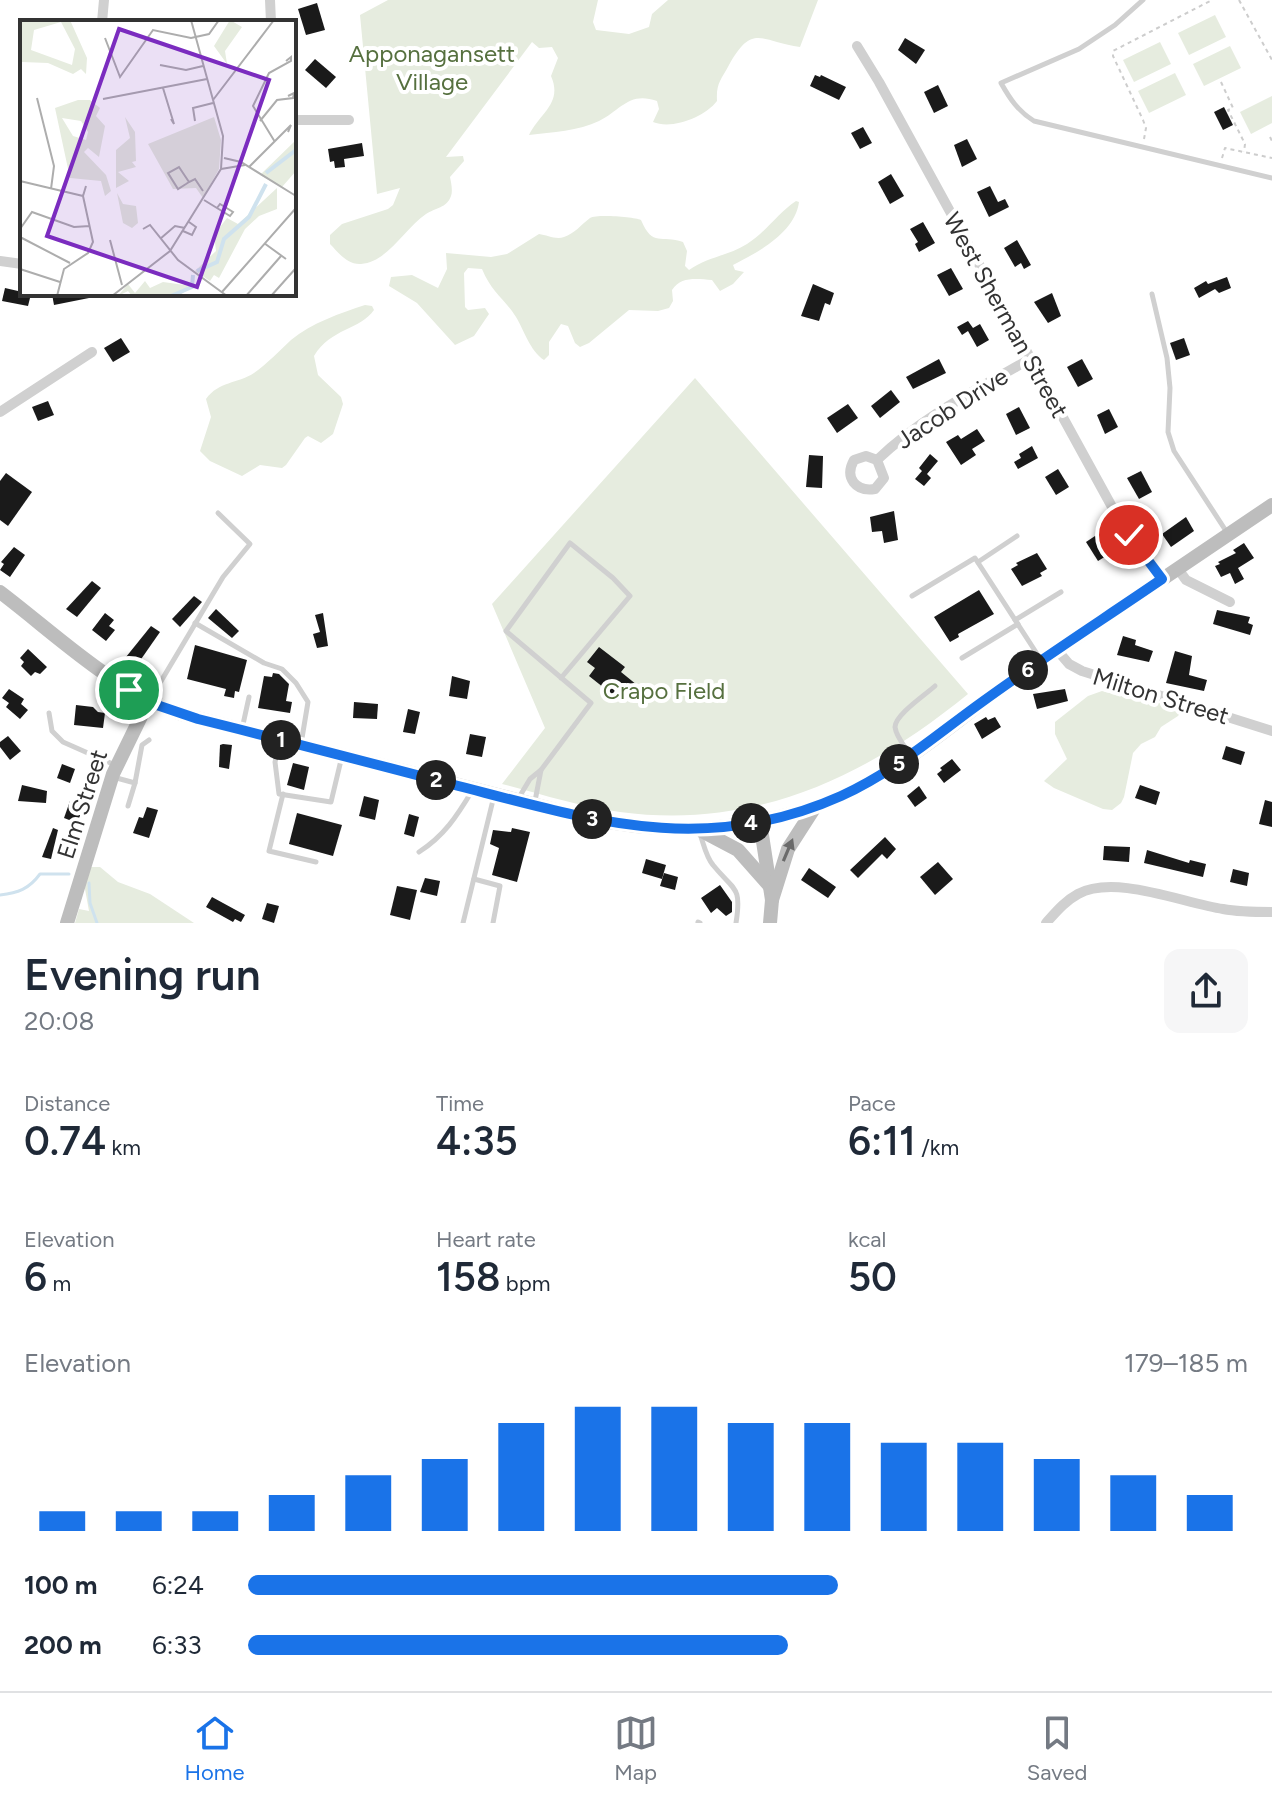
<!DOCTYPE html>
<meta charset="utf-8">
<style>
:root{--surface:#fff;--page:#f6f6f7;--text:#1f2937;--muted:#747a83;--line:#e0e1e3;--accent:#1a73e8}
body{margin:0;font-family:Figtree,sans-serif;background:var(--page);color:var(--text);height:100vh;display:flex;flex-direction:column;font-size:30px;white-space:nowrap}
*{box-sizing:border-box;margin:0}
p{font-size:26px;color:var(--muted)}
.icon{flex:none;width:44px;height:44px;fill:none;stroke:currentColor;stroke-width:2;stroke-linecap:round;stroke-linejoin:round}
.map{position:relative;height:923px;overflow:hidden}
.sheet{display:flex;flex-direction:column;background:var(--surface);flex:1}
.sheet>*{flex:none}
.pin{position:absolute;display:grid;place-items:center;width:68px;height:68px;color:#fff;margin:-34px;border:4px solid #fff;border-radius:50%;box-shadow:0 2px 8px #0007}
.km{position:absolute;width:40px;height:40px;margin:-20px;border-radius:50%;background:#222;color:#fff;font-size:22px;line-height:40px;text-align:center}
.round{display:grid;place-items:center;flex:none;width:84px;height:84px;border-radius:16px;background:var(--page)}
.summary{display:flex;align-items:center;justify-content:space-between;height:136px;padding:0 24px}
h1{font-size:44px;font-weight:600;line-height:60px}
.stats{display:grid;grid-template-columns:repeat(3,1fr);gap:12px;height:136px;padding:8px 24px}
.stats div{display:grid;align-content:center}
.stats b{font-size:40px;font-weight:600}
.stats small{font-size:22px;font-weight:400}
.stats p{font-size:22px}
.chart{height:224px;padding:16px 24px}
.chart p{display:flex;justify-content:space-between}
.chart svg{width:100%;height:144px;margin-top:8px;stroke:var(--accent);stroke-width:6}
ul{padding:0 24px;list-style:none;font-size:26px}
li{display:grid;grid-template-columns:128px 96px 1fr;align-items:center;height:60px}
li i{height:20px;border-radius:10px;background:var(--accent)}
.menu{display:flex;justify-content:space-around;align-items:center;height:112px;border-top:2px solid var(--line);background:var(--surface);font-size:22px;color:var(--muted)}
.menu a{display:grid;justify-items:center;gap:4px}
.menu .active{color:var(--accent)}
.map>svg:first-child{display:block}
.green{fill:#e6ecdf}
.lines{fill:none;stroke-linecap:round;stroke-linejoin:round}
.stream{stroke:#cfe2ee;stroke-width:3}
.building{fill:#1a1a1a}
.path{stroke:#cdcdcd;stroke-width:2;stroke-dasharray:4 4;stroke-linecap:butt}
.lane{stroke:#d0d0d0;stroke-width:5}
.street{stroke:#d0d0d0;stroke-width:10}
.secondary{stroke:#bdbdbd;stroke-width:14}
.oneway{fill:#6a6a6a}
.route-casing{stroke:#fff;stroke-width:16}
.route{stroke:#1a73e8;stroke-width:10}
.labels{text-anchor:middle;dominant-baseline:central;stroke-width:8;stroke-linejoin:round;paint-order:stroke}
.park-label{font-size:24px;fill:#56703f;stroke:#fff}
.street-label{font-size:24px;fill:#333;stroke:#fff}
.inset-river{fill:none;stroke:#cfe2ee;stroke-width:4}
.inset-road{fill:none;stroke:#adadad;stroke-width:2}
.view{fill:#7b2cbf;fill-opacity:0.15;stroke:#7b2cbf;stroke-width:4}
.inset-edge{fill:none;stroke:#333;stroke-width:4}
</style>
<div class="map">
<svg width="1272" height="923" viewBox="0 0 1272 923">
<rect width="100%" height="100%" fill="#fff"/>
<g class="green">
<path d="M388,0H598L593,22L596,30L629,34L649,27L652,14L668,0H818L800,47C761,42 753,22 729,65C721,80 716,83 717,101C705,117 672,130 653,122L659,109L657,101C629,91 621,110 599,121C579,131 552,132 529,135C540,113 563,103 551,76L558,58L552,47L539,48L532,42L446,157L463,156L464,161L450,177C451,182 453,191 451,196C447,208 435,208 426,214C405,228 388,262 361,264C347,265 338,252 330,244V235L342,224L388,209L393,205L400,188L377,194L360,15Z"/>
<path d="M1215,15L1226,37L1189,55L1178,33Z"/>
<path d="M1160,42L1171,64L1134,82L1123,60Z"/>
<path d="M1230,46L1241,68L1204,86L1193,64Z"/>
<path d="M1175,73L1186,95L1149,113L1138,91Z"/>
<path d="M1272,96V123L1251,134L1240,112Z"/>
<path d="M796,201L799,202C795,233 758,252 733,265L735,270L744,272L733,284L720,291L712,280C697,279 681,276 672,290L673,301L669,308L658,311L629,310L589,343L580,347L575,343L568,326L561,324L549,342V355L544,360C530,351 524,330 516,317C504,298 492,293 482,269L468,268L464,273L465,307L468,310L485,308L489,314L474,336L455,345L417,303L389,286L391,277L412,275L438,288L447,269L446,253L491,257L507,254L539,234C547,235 556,240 564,237C574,234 582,224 590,218C597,214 634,217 641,220C653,248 661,234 683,242L687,251L685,266L689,270C707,257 728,256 747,244C766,232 778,213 796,201Z"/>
<path d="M365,305L372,306L374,310C360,330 331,328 314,356L318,375L341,397L343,404L333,434L321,443L308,436L305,438L286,465L282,468L260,465L242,476L210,461L200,451L211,417L206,399C219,381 237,384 254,373C268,363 279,351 291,340C311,323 341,313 365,305Z"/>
<path d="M695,378L968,694C866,777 755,830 620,812C580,807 541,794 502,784L545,728L492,604Z"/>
<path d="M1102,691L1150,703H1175L1184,708L1178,716L1161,727L1155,737L1141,744L1133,753L1124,797L1121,803L1112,810L1103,809L1054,788L1044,781L1067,759L1055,734V722L1088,696Z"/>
<path d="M91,867H100L118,882L150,894L194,923H75L79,909L89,911L83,878Z"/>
</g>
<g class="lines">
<g class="stream">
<path d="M89,883L90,903L97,923"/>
<path d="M0,895C18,893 29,889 40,874H69"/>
</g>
</g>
<g class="building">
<path d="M317,3L325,30L306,35L298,9Z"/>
<path d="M905,38L925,50L916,64L898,50Z"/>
<path d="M315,59L336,77L326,88L305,70Z"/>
<path d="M815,75L820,77L821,75L846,87L839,100L810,86Z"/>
<path d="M938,85L948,106L934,113L924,92Z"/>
<path d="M1224,107L1233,125L1223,130L1214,112Z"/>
<path d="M863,127L872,143L860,149L851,133Z"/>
<path d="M967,139L977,159L962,167L954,145Z"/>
<path d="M362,143L364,156L344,159L345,167L335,168L334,161L330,162L328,149Z"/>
<path d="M891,174L904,196L890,204L878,182Z"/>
<path d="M990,186L998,202L1005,199L1009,207L989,217L977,192Z"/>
<path d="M923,222L935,243L919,252L915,244L918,242L910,229Z"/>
<path d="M1017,240L1031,265L1024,269L1021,263L1015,267L1004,248Z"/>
<path d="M951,268L963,289L949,296L937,275Z"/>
<path d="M1227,277L1231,288L1219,293L1215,289L1199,298L1194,288L1206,281L1208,284Z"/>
<path d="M813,284L834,293L830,305L825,303L819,321L801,316Z"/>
<path d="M5,288L31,294L28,306L2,301Z"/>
<path d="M1052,293L1061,316L1048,323L1034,302Z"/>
<path d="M52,294H89V298L54,305Z"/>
<path d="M968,321L973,328L980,324L989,340L977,347L968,331L962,335L957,327Z"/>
<path d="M121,338L130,352L113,362L104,348Z"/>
<path d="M1184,338L1190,355L1176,360L1170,343Z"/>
<path d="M939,359L946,373L913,389L906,377Z"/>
<path d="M1082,359L1093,379L1078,387L1067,367Z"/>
<path d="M891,390L900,402L880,418L871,406Z"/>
<path d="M48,401L54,415L38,421L32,407Z"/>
<path d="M848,404L858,418L837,433L827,418Z"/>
<path d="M1019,407L1030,428L1016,435L1006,414Z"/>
<path d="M1109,409L1118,427L1105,434L1097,415Z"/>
<path d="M977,429L985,441L972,449L976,455L961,465L946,442L958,435L961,439Z"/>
<path d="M1032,446L1038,458L1018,469L1014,462L1021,458L1019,454Z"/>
<path d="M930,454L938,461L927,474L931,478L924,486L915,479L922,471L919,468Z"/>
<path d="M809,455L823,456L822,488L806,487Z"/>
<path d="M1058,469L1069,487L1056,495L1045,477Z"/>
<path d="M1141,471L1152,492L1139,499L1127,478Z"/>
<path d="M6,473L32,492L8,526L0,520V481Z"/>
<path d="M894,511L898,540L884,543L882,531L872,532L870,517Z"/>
<path d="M1186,517L1194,531L1171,547L1162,534Z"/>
<path d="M1098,534L1111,553L1098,561L1086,542Z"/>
<path d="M1244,543L1254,558L1238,568L1244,579L1235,584L1230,573L1221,577L1215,566L1220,564L1218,562L1236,553L1233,550Z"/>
<path d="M14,547L25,555L10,577L0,570L4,564L1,562Z"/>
<path d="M1037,553L1047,569L1040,573L1042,576L1022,586L1011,569L1018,565L1016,563Z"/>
<path d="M92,581L101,588L77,617L66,609Z"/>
<path d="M979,590L994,614L958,634L959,637L950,642L934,617Z"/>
<path d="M194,596L202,602L180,627L172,619Z"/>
<path d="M216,609L239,631L232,638L208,618Z"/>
<path d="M1217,610L1250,617L1248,623L1253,625L1250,635L1213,624Z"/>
<path d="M105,613L114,620L109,626L115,630L106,641L92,630Z"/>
<path d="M323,613L328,646L317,648L313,634L320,632L315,615Z"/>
<path d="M151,626L160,632L137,665L126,657Z"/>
<path d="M1123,636L1136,640L1135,645L1153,651L1149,662L1117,655Z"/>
<path d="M195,645L247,660L239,692L235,691L234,698L224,696L226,689L187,679Z"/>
<path d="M599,647L625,667L621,672L637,685L623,703L589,676L595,668L587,662Z"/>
<path d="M28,649L47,667L40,674L35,672L31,676L21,666L24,662L20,658Z"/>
<path d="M1175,651L1192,656L1189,675L1207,680L1204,691L1166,683Z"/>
<path d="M273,673L279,674L289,684L286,701L292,702L290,713L258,708L264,676L272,677Z"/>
<path d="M452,676L470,681L467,699L449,696Z"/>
<path d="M9,689L24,699L21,704L28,710L20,719L6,707L9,703L2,698Z"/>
<path d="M1065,689L1068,701L1037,709L1033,694Z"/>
<path d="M354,702L378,704L377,719L353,718Z"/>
<path d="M76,705L93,707L98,712L105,713L103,728L74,725Z"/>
<path d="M408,709L420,712L415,734L403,732Z"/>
<path d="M986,717L988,720L995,717L1001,727L982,739L974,724Z"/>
<path d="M470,734L486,737L482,757L466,754Z"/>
<path d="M8,736L21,751L10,760L0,747V742Z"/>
<path d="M223,744L232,745L229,769L219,767L220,745Z"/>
<path d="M1226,746L1245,752L1241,765L1222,759Z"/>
<path d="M952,759L961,770L944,783L937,774L942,770L940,768Z"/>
<path d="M293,763L309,767L304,790L287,785Z"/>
<path d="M62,764L75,769L70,783L57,778Z"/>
<path d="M22,785L47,791L46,803L18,801Z"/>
<path d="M1140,785L1160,792L1156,805L1135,798Z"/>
<path d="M919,786L927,798L915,807L907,796Z"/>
<path d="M364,796L379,800L375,820L359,816Z"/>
<path d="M1265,800L1272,802V827L1259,824Z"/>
<path d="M70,801L84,806L77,823L64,818Z"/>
<path d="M147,807L158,810L149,838L133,833L139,817L143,818Z"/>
<path d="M297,813L342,825L333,856L289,844Z"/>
<path d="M409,814L419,817L414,837L404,834Z"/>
<path d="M53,828L58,830L51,859L42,857Z"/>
<path d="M512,828L530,832L517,882L492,875L499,848L490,844L493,830L511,832Z"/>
<path d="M885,837L896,849L887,859L882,854L858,878L850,870Z"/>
<path d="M1104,846L1130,847L1129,862L1103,860Z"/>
<path d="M1147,850L1189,863L1190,860L1206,864L1203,877L1144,863Z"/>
<path d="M646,859L666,865L662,879L642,873Z"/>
<path d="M938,862L953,879L935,895L920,877Z"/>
<path d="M809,868L836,887L828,898L801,880Z"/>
<path d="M1233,869L1249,873L1247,886L1230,882Z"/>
<path d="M664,873L678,877L675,890L660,886Z"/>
<path d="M425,878L440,881L437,896L420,892Z"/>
<path d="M720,885L732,902V912L726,916L717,908L711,913L701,898Z"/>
<path d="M397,886L417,890L410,920L390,915Z"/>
<path d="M212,897L245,915L241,922L235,919L233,922L206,907Z"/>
<path d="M267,903L279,906L274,923L262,919Z"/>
</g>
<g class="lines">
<g class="path">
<path d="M1239,0L1272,60"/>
<path d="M1221,82L1233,108L1228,110L1245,144L1244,152"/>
<path d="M1270,137L1272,141"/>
<path d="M1144,139L1146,128L1143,120L1113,56V51L1212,0"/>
<path d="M1222,158L1225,148L1272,158"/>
</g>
<g class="lane">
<path d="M1143,0L1115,25L1079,49L1001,83C1010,99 1018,111 1034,121L1272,178"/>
<path d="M1152,294L1167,358L1170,388L1168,432L1174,451L1228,534"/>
<path d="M978,562L1017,536"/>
<path d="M912,596L975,558L1041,660"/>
<path d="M1015,620L1061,592"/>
<path d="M195,623L264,663L282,669L296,683L308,702L301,744"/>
<path d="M962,658L1018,624"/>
<path d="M151,698L223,577L250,544L218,513"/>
<path d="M49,713L52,731L63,742L115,765"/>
<path d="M242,729L249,697"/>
<path d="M280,741L275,762L279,794L331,802L342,756"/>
<path d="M911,756C906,748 896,737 895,727C895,715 925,695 935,686"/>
<path d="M541,770L591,703C563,679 534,655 506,631L570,543L613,578L630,596L561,678"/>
<path d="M113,777L135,783L142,745L149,740"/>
<path d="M283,794L269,851L316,862"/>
<path d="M518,799L530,779L541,770L535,801"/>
<path d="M128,806L135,783"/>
<path d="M700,834C704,845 706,857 713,865C734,891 742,885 736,923"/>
<path d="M419,852C444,836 457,816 472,791"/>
<path d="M474,879L500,886L493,923"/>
<path d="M698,922L700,923"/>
<path d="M463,923L494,796"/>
</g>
<g class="street">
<path d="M270,0L271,22"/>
<path d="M102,22L104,0"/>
<path d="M857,46L879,82L1111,505L1162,579"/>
<path d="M294,120H349"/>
<path d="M0,261L22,264"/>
<path d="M0,412L92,352"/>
<path d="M877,460L866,456L854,460C844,478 856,492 875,489L884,478L877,460C922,417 976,390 1030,359"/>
<path d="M1178,569L1186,580L1230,602"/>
<path d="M1057,650L1069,664L1082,671L1272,731"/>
<path d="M1046,923C1056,912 1065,901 1078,894C1115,874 1183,903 1223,909C1239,912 1256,912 1272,912"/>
</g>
<g class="secondary">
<path d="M0,592C58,636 111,689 181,714L587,818C691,841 804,827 894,767C937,740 975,706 1016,678C1101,620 1187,563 1272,505"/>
<path d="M760,822L772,900L770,923"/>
<path d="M702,831L738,850L769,885"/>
<path d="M772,900L788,849L815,807"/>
<path d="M67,923L113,774L148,702"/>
</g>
</g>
<defs><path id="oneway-solid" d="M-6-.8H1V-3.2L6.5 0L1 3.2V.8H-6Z" transform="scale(2)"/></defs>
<use class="oneway" href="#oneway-solid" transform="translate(788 850) rotate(-67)"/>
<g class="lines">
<defs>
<path id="route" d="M129,690L148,702L198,719C283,740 367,762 451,784C588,819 703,858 841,796C894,772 936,735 982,702C1041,659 1102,620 1162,579L1129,535"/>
</defs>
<use href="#route" class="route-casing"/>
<use href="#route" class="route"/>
</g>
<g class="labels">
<g class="park-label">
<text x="432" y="53">Apponagansett<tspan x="432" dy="28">Village</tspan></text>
<text x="664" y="690">Crapo Field</text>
</g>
<g class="street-label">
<text transform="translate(1006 315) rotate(61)">West Sherman Street</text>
<text transform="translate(952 408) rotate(-33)">Jacob Drive</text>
<text transform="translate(1161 696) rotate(17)">Milton Street</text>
<text transform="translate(82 804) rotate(-72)">Elm Street</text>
</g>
</g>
<g transform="translate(20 20)">
<rect width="276" height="276" fill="#fff"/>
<path d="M50,0L67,38L66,54L61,49L53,54L28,43L2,42L0,1ZM41,2L55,29L52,45L11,30L14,10ZM210,0L222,7L205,31L207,44L194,26ZM58,80H70L80,88L76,96L85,106L79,137L68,128L64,132L86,155L91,171L85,176L81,161L50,158L35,88ZM42,98L61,101L68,112L66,120L53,116ZM105,97L115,112L116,141L112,142L116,147L98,152L109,161L96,168V130L110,118ZM194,97L201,120L199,149L183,178L176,168L153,169L128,124ZM276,120V151L262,167L240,155ZM257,168V189L239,196L225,209L199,258L194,255L190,261L175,251L196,231L194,215L207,198L218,204ZM97,173L103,184L116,186L118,203L112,208L103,203ZM125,261L130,268L143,262L172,266L159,276H112L108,271L98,276L108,264L115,273Z" fill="#e6ecdf" fill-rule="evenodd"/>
<path class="inset-river" d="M246,153L276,130M177,251L197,242L204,219L229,197L246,164M151,276L172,267L173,255"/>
<path class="inset-road" d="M85,18L100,57L133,10L171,18L189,14L199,0M140,45L166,50L183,46M143,68L154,104L151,99M17,78L34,146L31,169M83,79L187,59M193,80L254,0M175,101L173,88L193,83M240,101L257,80L273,78L274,73L268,76M255,122L233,86L249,53L271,41V37L266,41M204,138L221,142L276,176M229,147L271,105L268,112M201,149L225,145M0,161L63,176M169,162L159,147L148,153L158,169L166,164L169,162L175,159L183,171M184,180L210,196L213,192L200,184L197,188M0,209L12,192L54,207L70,206M123,209L130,205L158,240L207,276M163,211L172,215L176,207L169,202M0,217L50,243M140,219L155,206L165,208M90,220L102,265M244,223L266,239M0,249L40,262M202,272L276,188M37,276L44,249L68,233L73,222L63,176L66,166M92,276L150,231L201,149L203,116L171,0M226,276L261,236M251,276L276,248"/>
<path class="view" d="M99,9L249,60L177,267L27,216Z"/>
<rect width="276" height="276" class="inset-edge"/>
</g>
</svg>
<div class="pin" style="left:129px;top:690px;background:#1e9e55"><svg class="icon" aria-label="arrive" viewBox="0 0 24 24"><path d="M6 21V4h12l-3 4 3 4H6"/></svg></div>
<div class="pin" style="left:1129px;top:535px;background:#d93025"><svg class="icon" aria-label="check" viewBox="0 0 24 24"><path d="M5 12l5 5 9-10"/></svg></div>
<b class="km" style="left:281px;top:740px">1</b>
<b class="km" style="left:436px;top:780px">2</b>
<b class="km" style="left:592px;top:819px">3</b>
<b class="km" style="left:751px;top:823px">4</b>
<b class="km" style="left:899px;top:764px">5</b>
<b class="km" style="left:1028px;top:670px">6</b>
</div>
<section class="sheet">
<div class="summary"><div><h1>Evening run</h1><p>20:08</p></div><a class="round"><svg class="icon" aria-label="share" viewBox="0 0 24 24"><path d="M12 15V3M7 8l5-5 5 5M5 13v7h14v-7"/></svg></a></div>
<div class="stats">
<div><p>Distance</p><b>0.74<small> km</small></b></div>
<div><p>Time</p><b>4:35</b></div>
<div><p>Pace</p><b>6:11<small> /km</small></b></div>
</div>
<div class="stats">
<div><p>Elevation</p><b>6<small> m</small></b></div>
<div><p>Heart rate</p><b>158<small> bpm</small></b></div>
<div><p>kcal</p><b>50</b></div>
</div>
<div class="chart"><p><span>Elevation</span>179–185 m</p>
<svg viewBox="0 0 160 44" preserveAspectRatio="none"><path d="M5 44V38M15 44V38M25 44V38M35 44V33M45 44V27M55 44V22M65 44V11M75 44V6M85 44V6M95 44V11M105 44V11M115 44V17M125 44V17M135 44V22M145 44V27M155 44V33"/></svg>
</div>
<ul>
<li><b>100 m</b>6:24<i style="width:59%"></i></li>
<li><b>200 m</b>6:33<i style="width:54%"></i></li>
</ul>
</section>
<nav class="menu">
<a class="active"><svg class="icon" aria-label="home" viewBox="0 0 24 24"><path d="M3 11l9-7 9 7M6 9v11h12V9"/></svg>Home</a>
<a><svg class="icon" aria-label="map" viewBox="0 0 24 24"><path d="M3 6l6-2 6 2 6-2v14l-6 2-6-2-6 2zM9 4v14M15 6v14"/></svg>Map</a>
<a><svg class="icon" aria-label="saved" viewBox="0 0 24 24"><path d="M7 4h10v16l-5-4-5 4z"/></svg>Saved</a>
</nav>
